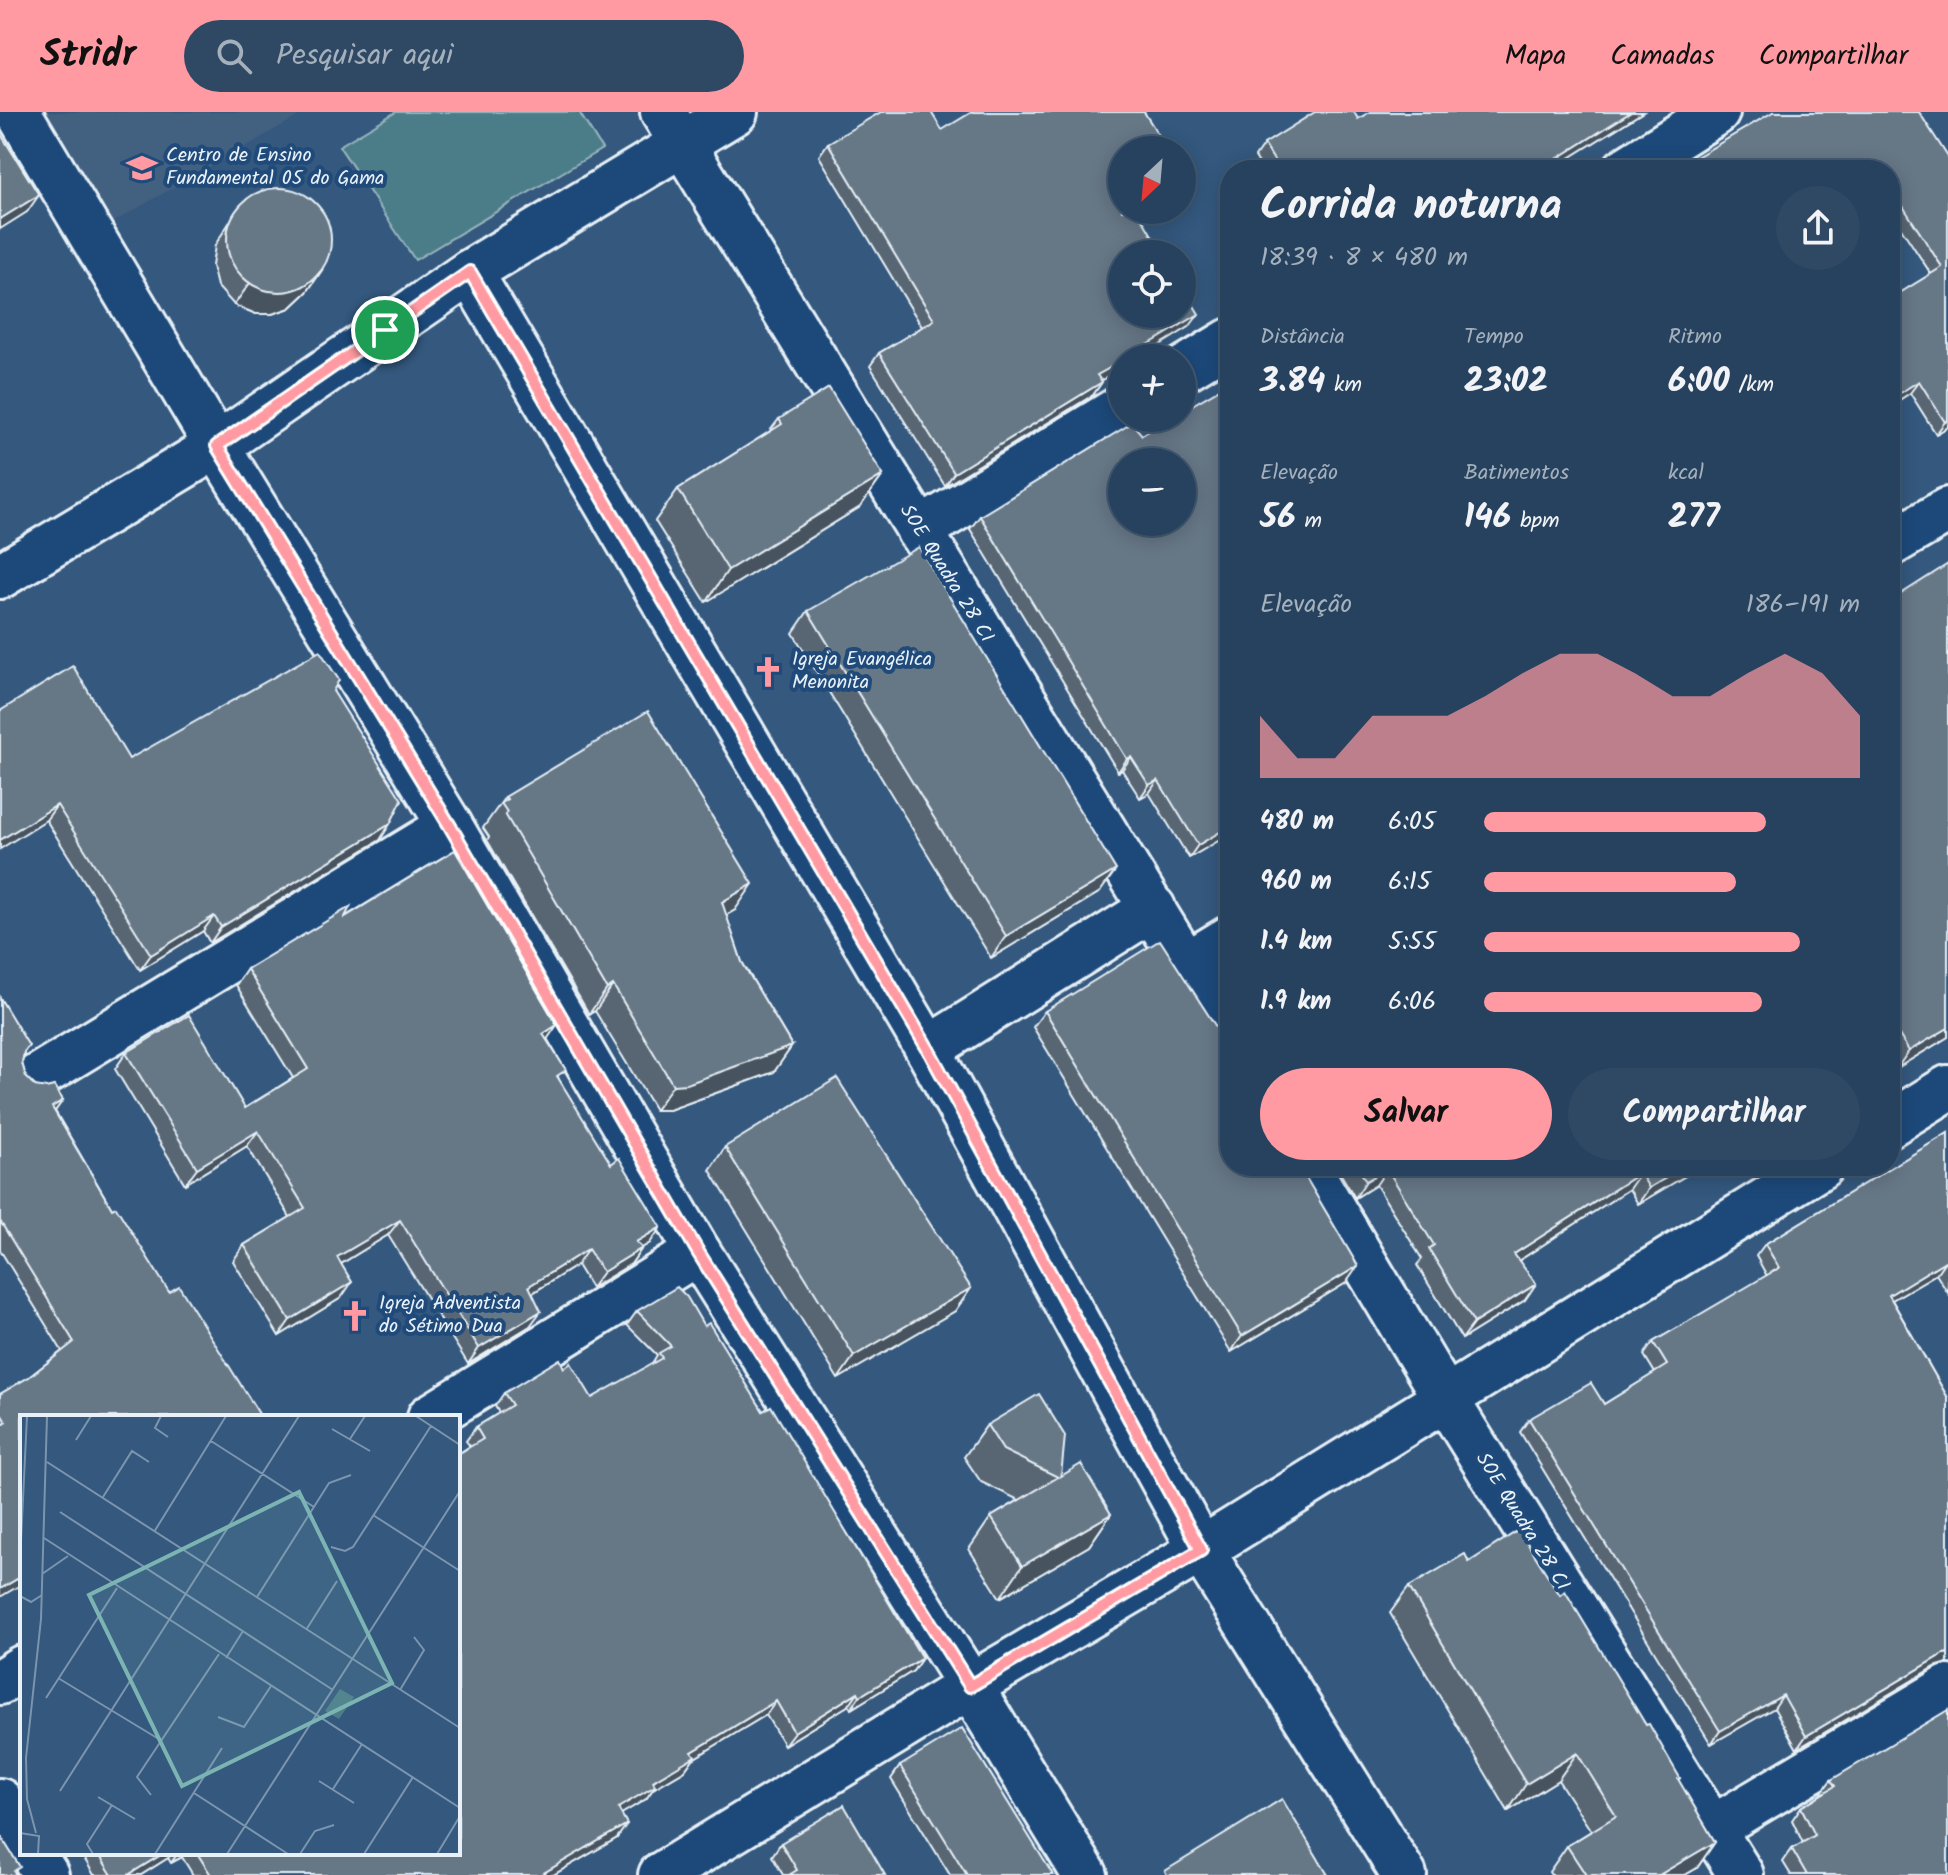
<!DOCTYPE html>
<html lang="pt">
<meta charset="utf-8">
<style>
:root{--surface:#27425e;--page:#2f4964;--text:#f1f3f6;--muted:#a4b0bc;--line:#435b73;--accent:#ff9aa2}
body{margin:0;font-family:Kalam,sans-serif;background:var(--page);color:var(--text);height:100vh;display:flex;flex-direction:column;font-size:30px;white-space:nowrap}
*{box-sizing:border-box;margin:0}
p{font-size:26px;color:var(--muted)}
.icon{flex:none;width:44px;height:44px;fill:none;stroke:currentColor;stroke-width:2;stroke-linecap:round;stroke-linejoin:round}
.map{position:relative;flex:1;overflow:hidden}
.sheet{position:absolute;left:1220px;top:48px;width:680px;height:1016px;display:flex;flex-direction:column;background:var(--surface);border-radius:32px;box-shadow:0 4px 20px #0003,0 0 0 2px var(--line)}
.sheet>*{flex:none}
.needle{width:52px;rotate:206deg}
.buttons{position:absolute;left:1108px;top:24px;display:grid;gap:16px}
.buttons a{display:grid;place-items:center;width:88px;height:88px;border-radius:50%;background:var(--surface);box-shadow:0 4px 20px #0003,0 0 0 2px var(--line);font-size:40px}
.pin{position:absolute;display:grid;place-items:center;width:68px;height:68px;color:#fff;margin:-34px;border:4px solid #fff;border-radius:50%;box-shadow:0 2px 8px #0007}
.round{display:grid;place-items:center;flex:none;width:84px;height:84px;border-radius:42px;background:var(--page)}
.head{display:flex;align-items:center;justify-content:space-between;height:136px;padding:0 40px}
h1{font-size:44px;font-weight:600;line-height:60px}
.figures{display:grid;grid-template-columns:repeat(3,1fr);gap:12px;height:136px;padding:8px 40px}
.figures div{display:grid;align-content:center}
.figures b{font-size:34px;font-weight:600}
.figures small{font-size:22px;font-weight:400}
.figures p{font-size:22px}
.chart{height:224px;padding:16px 40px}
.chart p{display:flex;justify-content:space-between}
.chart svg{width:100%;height:144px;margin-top:8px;fill:var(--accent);opacity:.7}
.button{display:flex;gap:16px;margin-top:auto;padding:16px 40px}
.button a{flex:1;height:92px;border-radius:48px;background:var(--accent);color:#111;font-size:32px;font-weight:600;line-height:92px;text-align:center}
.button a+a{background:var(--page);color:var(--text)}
ul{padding:0 40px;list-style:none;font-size:26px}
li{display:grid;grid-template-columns:128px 96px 1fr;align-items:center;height:60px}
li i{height:20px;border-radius:10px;background:var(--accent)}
header{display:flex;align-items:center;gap:48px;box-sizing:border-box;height:112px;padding:0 40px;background:var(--accent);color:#111}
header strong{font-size:38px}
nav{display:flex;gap:44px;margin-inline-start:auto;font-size:28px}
.search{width:560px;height:72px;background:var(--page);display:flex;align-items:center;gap:20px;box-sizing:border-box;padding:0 28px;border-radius:44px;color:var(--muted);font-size:30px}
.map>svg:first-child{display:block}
.built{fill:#436180}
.grass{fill:#4c7d88;stroke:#9ab7c0;stroke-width:2}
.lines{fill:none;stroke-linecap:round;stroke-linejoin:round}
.minor-casing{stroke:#e8f1f8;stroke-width:50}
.minor{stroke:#1f4a7a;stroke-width:44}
.wall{fill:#586673;stroke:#e8f1f8;stroke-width:2}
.shaded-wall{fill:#47535e;stroke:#e8f1f8;stroke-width:2}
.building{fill:#667786;stroke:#e8f1f8;stroke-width:2;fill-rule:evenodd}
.route-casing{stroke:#fff;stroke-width:16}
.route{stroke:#ff9aa2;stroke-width:10}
.labels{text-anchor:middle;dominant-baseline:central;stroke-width:8;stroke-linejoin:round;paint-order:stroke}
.poi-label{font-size:20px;fill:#e8f1f8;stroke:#1f4a7a;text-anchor:start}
.street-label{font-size:20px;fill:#e8f1f8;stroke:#1f4a7a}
.inset-road{fill:none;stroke:#7c95af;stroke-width:2}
.view{fill:#7cb4b3;fill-opacity:0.15;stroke:#7cb4b3;stroke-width:4}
.inset-edge{fill:none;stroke:#e8f1f8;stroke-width:4}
</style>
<header>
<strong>Stridr</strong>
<div class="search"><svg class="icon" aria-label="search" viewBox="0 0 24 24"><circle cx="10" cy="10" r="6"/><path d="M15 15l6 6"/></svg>Pesquisar aqui</div>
<nav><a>Mapa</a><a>Camadas</a><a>Compartilhar</a></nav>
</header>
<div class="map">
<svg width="1948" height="1763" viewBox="0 0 1948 1763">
<rect width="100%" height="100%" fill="#34587e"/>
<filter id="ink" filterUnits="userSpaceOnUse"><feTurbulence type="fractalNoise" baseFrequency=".0125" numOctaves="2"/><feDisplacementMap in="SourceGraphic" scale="16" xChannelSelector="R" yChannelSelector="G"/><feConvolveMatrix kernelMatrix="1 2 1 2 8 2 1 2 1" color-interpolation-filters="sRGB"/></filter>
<g filter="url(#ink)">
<path class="built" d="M42,0H306L110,112Z"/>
<path class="grass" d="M396,0H579L602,37L415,148L339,34Z"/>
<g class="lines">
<defs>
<g id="minor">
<path d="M18,0L217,334L450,714L698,1140L970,1574L1085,1763"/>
<path d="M663,0L1230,924"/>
<path d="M1625,58L1717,0"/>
<path d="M470,160L928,937L1201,1438L1404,1763"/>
<path d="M1182,258L1230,229"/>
<path d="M919,419L1122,295"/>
<path d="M1890,432L1948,398"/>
<path d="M0,464L217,334L470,160L735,0"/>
<path d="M1187,852L1230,826"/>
<path d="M928,937L1153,796"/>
<path d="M37,965L450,714"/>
<path d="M1890,1012L1948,976"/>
<path d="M1307,1054L1445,1286L1741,1763"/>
<path d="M430,1305L698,1140"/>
<path d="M0,1570L22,1556"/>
<path d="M0,1689L22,1724"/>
<path d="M1713,1716L1948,1576"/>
<path d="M32,1741L46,1763"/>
<path d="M661,1763L970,1574L1201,1438L1821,1054"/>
</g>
</defs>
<use href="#minor" class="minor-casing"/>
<use href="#minor" class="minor"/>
</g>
<g class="wall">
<path d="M1370,0H1643L1550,58H1263L1255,45L1264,32L1358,7Z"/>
<path d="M942,18L1122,38V98L1189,215L1101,269L1102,270L1093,283L945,374L870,254L879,241L922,215L819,44L828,31Z"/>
<path d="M1948,45V315L1936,322L1910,281L1890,294V187L1931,162L1890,99V58H1677L1678,56Z"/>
<path d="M240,94L322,158L307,180L290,196L272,202H256L234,193L217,174L212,154L215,133Z"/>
<path d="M1230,264V722L1189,746L1149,681L1140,686L1122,658L1118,660L970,417L980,404L1142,323L1225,274L1224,273Z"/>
<path d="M779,307L883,363L860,395L706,490L655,409L678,377L769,320Z"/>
<path d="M1890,489L1948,925L1897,956L1890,944Z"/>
<path d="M808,499L1100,780L991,846L793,521Z"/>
<path d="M333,579L380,728L210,831L203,819L140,858L46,708L0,599L129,647Z"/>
<path d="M505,685L735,798L726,803L742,850L792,934L774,960L669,998H655L595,899L589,902L487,728L489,725L483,716Z"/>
<path d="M345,805L547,928L559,968L650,1131L642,1136L631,1152L591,1176L577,1153L533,1181L530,1214L468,1252L388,1123L341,1152V1186L279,1224L233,1149L244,1133L290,1105L247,1034L185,1072L115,957L126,941L245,996L293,966L236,873L247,857Z"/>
<path d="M1230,854V876L1223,864Z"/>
<path d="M0,886L24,942L22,951L26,965L35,974L63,988L55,999L112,1097L0,1485V1282L29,1265L62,1239L0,1138Z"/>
<path d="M1045,899L1218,924L1346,1171L1231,1240L1033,915Z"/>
<path d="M1948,1021V1181L1936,1162L1892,1188L1948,1286V1551L1935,1555L1797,1637L1774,1596L1711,1632L1520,1320L1529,1307L1604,1292L1655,1261L1644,1243L1653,1230L1767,1164L1756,1144L1765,1132Z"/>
<path d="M725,1035L971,1176L955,1199L838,1267L710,1058Z"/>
<path d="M1336,1054H1702L1638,1092L1629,1077L1519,1148L1525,1188L1462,1227L1417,1153L1422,1147L1376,1073L1355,1086Z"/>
<path d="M637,1199L704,1214L763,1299L922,1546L913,1559L851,1597L849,1593L784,1633L766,1603L693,1647L685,1658L653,1677L646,1687L621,1702L617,1726L553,1763H193L182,1745L171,1751L168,1746L141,1763H94L81,1741H458V1342L470,1334L466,1329L476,1315L499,1301L495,1294L504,1281L564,1256L592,1286L651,1253L657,1243L627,1213Z"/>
<path d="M987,1313L1061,1364L1111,1402L1089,1434L1000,1486L969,1437L991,1405L1019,1388L981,1370L964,1345Z"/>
<path d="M1469,1450L1560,1483L1680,1666L1678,1668L1715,1730L1697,1756L1685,1763H1551L1549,1760L1567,1734L1591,1719L1558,1668L1508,1699L1390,1501L1409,1475Z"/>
<path d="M900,1654L1053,1763H950L891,1667Z"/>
<path d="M1831,1668L1948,1763H1791L1783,1750L1792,1737L1803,1731L1792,1708L1801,1695L1823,1681L1822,1680Z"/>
<path d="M781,1731L885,1763H783L772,1744Z"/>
</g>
<g class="shaded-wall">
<path d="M1631,0H1643L1550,58H1539Z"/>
<path d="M39,83L27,100L0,117V107Z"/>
<path d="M322,158L307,180L290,196L272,202H256L234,193L250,171Z"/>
<path d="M1199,202L1189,215L1139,246H1126Z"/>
<path d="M1122,249V256L1088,277L1097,263Z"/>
<path d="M1919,269L1910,281L1890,294V287Z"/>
<path d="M1102,270L1093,283L945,374L954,361Z"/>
<path d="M1948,308V315L1936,322L1945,310Z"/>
<path d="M883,363L860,395L706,490L728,458Z"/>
<path d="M1131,645L1122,658L1118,660L1127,647Z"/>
<path d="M1158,668L1149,681L1140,686L1149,673Z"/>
<path d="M57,693L46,708L0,737V728Z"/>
<path d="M390,712L380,728L210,831L221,815Z"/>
<path d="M1230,714V722L1189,746L1198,733Z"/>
<path d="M1116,758L1100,780L991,846L1006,824Z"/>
<path d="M753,772L735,798L705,816L722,790Z"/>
<path d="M214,804L203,819L140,858L151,843Z"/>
<path d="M613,873L595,899L589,902L607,877Z"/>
<path d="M557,913L546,929L543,922Z"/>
<path d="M1948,916V925L1897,956L1909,939Z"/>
<path d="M792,934L774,960L669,998H655L673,973Z"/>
<path d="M63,988L53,1002L52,995Z"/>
<path d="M258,1019L247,1034L185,1072L197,1056Z"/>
<path d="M1686,1054H1702L1638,1092L1649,1076Z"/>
<path d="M1387,1057L1376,1073L1355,1086L1366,1069Z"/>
<path d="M1640,1061L1629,1077L1503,1159L1514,1142Z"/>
<path d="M400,1108L388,1123L326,1161L337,1145Z"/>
<path d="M661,1115L650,1131L625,1146L636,1130Z"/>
<path d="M642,1136L631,1152L591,1176L603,1160Z"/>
<path d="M588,1137L577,1153L518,1190L529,1174Z"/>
<path d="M1945,1149L1936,1162L1880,1195L1889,1183Z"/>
<path d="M1358,1154L1346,1171L1231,1240L1242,1224Z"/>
<path d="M352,1170L341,1186L279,1224L290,1208Z"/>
<path d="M1536,1172L1525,1188L1462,1227L1474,1211Z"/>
<path d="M971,1176L955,1199L838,1267L854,1244Z"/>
<path d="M541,1199L530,1214L468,1252L479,1236Z"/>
<path d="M1111,1402L1089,1434L1000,1486L1022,1454Z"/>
<path d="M22,1464V1472L0,1485V1477Z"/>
<path d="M1948,1541V1551L1935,1555L1797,1637L1806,1624L1944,1542Z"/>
<path d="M922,1546L913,1559L851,1597L860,1584Z"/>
<path d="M858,1580L849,1593L784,1633L794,1620Z"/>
<path d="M1783,1583L1774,1596L1711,1632L1720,1619Z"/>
<path d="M776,1589L766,1603L693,1647L685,1658L653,1677L646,1687L608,1710L618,1696L692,1640Z"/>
<path d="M1577,1641L1558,1668L1508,1699L1526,1672Z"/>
<path d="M627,1712L617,1726L553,1763H540Z"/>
<path d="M1715,1730L1697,1756L1685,1763H1659Z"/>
<path d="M164,1741H172L168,1746L141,1763H128Z"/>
<path d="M178,1741H184L182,1745L171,1751Z"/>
</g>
<g class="building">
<path d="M881,0H931L942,18L972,0H1144L1168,38H1122V71L1121,72L1122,74V98H1137L1163,142H1122V202H1182V174L1199,202L1126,246H1122V249L1097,263L1102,270L954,361L879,241L934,208L828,31Z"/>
<path d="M1315,0H1354L1358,7L1370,0H1631L1539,58H1280L1264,32Z"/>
<path d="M1773,0H1919L1948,45V308L1945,310L1919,269L1890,287V187L1942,155L1897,85L1890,89V58H1679L1678,56Z"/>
<path d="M0,21L39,83L0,107Z"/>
<circle cx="279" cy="128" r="52"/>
<path d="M1230,271V714L1198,733L1158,668L1149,673L1131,645L1127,647L980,404L1132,311L1142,323L1171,306H1182V299ZM1122,350H1182V410H1122Z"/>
<path d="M829,276L883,363L728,458L678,377L782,312L779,307Z"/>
<path d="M919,435L1116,758L1006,824L808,499Z"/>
<path d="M1948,452V916L1909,939L1894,915L1890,918V489Z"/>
<path d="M320,539L339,568L333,579L402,688L390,712L221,815L214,804L151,843L57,693L0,728V599L73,554L129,647Z"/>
<path d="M648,599L753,772L722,790L742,850L792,934L687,972L673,973L613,873L607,877L505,702L507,700L501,691L507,687L505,685Z"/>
<path d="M455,738L557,913L543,922L566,958L557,964L611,1052L619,1046L661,1115L636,1130L642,1136L603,1160L588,1137L529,1174L541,1199L479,1236L400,1108L337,1145L352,1170L290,1208L244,1133L305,1096L258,1019L197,1056L126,941L189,903L245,996L308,957L247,857L350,795L345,805Z"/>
<path d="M1160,828L1220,921L1217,923L1230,944V1054H1299L1358,1154L1242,1224L1045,899Z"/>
<path d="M0,886L29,934L24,940L22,951L26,965L35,974L46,976L54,974L63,988L52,995L112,1097L116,1095L169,1180L179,1174L261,1305H22V1464L0,1477V1314L6,1310L0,1300V1282L29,1265L74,1230L0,1109Z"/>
<path d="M837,966L971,1176L854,1244L725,1035Z"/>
<path d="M1948,1021V1153L1945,1149L1889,1183L1948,1286V1541L1944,1542L1806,1624L1783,1583L1720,1619L1529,1307L1591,1271L1604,1292L1667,1253L1653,1230L1779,1156L1765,1132Z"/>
<path d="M1357,1054H1686L1649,1076L1640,1061L1514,1142L1536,1172L1474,1211L1429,1137L1434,1133L1387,1057L1366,1069Z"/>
<path d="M677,1175L687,1185L704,1214L709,1211L763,1299L771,1294L922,1546L860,1584L858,1580L794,1620L776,1589L692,1640L695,1644L653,1669L655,1674L618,1696L627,1712L540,1763H211L197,1741H458V1494L461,1493L458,1488V1342L483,1327L476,1315L512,1293L504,1281L560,1247L564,1256L571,1251L592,1286L662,1246L659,1241L671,1234L637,1199Z"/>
<path d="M1039,1282L1065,1324L1061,1364L1081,1352L1111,1402L1022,1454L991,1405L1058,1365L1003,1338L987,1313Z"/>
<path d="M1519,1418L1560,1483L1565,1479L1646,1613L1649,1612L1680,1666L1678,1667L1715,1730L1659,1763H1586L1567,1734L1616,1704L1577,1641L1526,1672L1409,1475L1465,1442L1469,1450Z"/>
<path d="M1948,1598V1763H1807L1792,1737L1815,1723L1801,1695L1835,1674L1831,1668Z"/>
<path d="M962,1616L1053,1763H967L900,1654Z"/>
<path d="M1282,1687L1328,1763H1167L1165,1759Z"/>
<path d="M844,1693L885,1763H789L797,1758L781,1731Z"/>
<path d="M0,1723L20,1755L14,1759L16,1763H0Z"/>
<path d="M98,1741H164L128,1763H112Z"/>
</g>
</g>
<g class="lines" filter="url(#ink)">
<defs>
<path id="route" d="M470,160L928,937L1201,1438L970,1574L698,1140L450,714L217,334Z"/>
</defs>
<use href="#route" class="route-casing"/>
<use href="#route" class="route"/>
</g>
<defs>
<symbol id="school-bare" viewBox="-9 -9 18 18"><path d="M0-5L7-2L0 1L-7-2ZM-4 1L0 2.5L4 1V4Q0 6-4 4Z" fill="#ff9aa2" stroke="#1f4a7a" stroke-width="2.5" paint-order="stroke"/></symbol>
<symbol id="church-bare" viewBox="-9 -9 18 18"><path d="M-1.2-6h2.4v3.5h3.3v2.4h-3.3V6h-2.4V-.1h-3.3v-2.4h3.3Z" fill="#ff9aa2" stroke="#1f4a7a" stroke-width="2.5" paint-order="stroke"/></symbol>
</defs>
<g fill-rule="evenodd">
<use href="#school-bare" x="120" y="34" width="44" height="44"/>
<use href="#church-bare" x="746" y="538" width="44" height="44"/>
<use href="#church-bare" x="333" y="1182" width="44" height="44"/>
</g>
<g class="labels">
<g class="poi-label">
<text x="166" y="44">Centro de Ensino<tspan x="166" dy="23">Fundamental 05 do Gama</tspan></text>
<text x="792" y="548">Igreja Evangélica<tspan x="792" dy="23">Menonita</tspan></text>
<text x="379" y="1192">Igreja Adventista<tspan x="379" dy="23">do Sétimo Dua</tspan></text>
</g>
<g class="street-label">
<text transform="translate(946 462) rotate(58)">SOE Quadra 28 CI</text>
<text transform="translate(1522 1410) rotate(58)">SOE Quadra 28 CI</text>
</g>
</g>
<g transform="translate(20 1303)">
<rect width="440" height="440" fill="#34587e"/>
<path d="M320,274L334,282L319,304L305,296Z" fill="#4c7d88"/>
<path class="inset-road" d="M141,1L135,13L148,22M396,1L440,30M312,14L350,36M330,24L345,1M56,25L71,1M191,26L294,92M27,47L440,313M83,82L112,36L129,47M40,97L313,275M353,100L440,156M134,117L206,1M24,123L440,393M311,132L325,136L333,132L411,11M0,147L7,1M22,159L48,141M0,181L11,187L22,180M237,182L309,68L331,60M286,215L317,166M0,236V306M206,243L223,216M38,263L142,326M380,275L404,235L394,222M26,283L97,173M198,302L224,312L251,271M299,366L334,388M313,374L342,329M40,376L279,1M174,378L268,439M131,380L117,362L199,239M78,382L115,404M0,418L19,421L18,439M16,418L7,384L6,343L21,204L27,1M73,439L67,429L92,390M135,439L202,333M207,439L440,76M280,439L295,416L314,410M344,439L393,362M417,439L440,401"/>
<path class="view" d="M279,77L372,268L162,371L69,180Z"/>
<rect width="440" height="440" class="inset-edge"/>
</g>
</svg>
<div class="buttons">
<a><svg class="needle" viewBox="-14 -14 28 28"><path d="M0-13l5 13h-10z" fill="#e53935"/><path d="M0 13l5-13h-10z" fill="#a4b0bc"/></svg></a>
<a><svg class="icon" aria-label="locate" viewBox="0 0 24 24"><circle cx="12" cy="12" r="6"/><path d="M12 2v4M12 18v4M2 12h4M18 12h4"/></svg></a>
<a>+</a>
<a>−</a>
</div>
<div class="pin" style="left:385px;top:218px;background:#1e9e55"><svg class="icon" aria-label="arrive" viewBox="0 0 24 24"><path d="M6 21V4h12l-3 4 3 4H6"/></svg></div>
<section class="sheet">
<div class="head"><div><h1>Corrida noturna</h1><p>18:39 · 8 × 480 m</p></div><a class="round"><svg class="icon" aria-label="share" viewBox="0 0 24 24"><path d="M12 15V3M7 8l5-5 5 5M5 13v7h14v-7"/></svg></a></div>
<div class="figures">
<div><p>Distância</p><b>3.84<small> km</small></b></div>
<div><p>Tempo</p><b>23:02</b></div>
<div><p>Ritmo</p><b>6:00<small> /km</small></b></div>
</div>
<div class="figures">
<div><p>Elevação</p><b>56<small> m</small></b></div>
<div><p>Batimentos</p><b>146<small> bpm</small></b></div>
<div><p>kcal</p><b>277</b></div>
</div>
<div class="chart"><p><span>Elevação</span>186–191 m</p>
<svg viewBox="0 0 160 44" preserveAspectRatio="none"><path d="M0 44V25L10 38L20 38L30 25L40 25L50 25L60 19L70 12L80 6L90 6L100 12L110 19L120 19L130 12L140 6L150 12L160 25V44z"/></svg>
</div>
<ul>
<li><b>480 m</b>6:05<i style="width:75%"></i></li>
<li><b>960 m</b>6:15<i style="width:67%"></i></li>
<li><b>1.4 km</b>5:55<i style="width:84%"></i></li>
<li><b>1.9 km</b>6:06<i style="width:74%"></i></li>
</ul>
<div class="button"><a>Salvar</a><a>Compartilhar</a></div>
</section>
</div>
